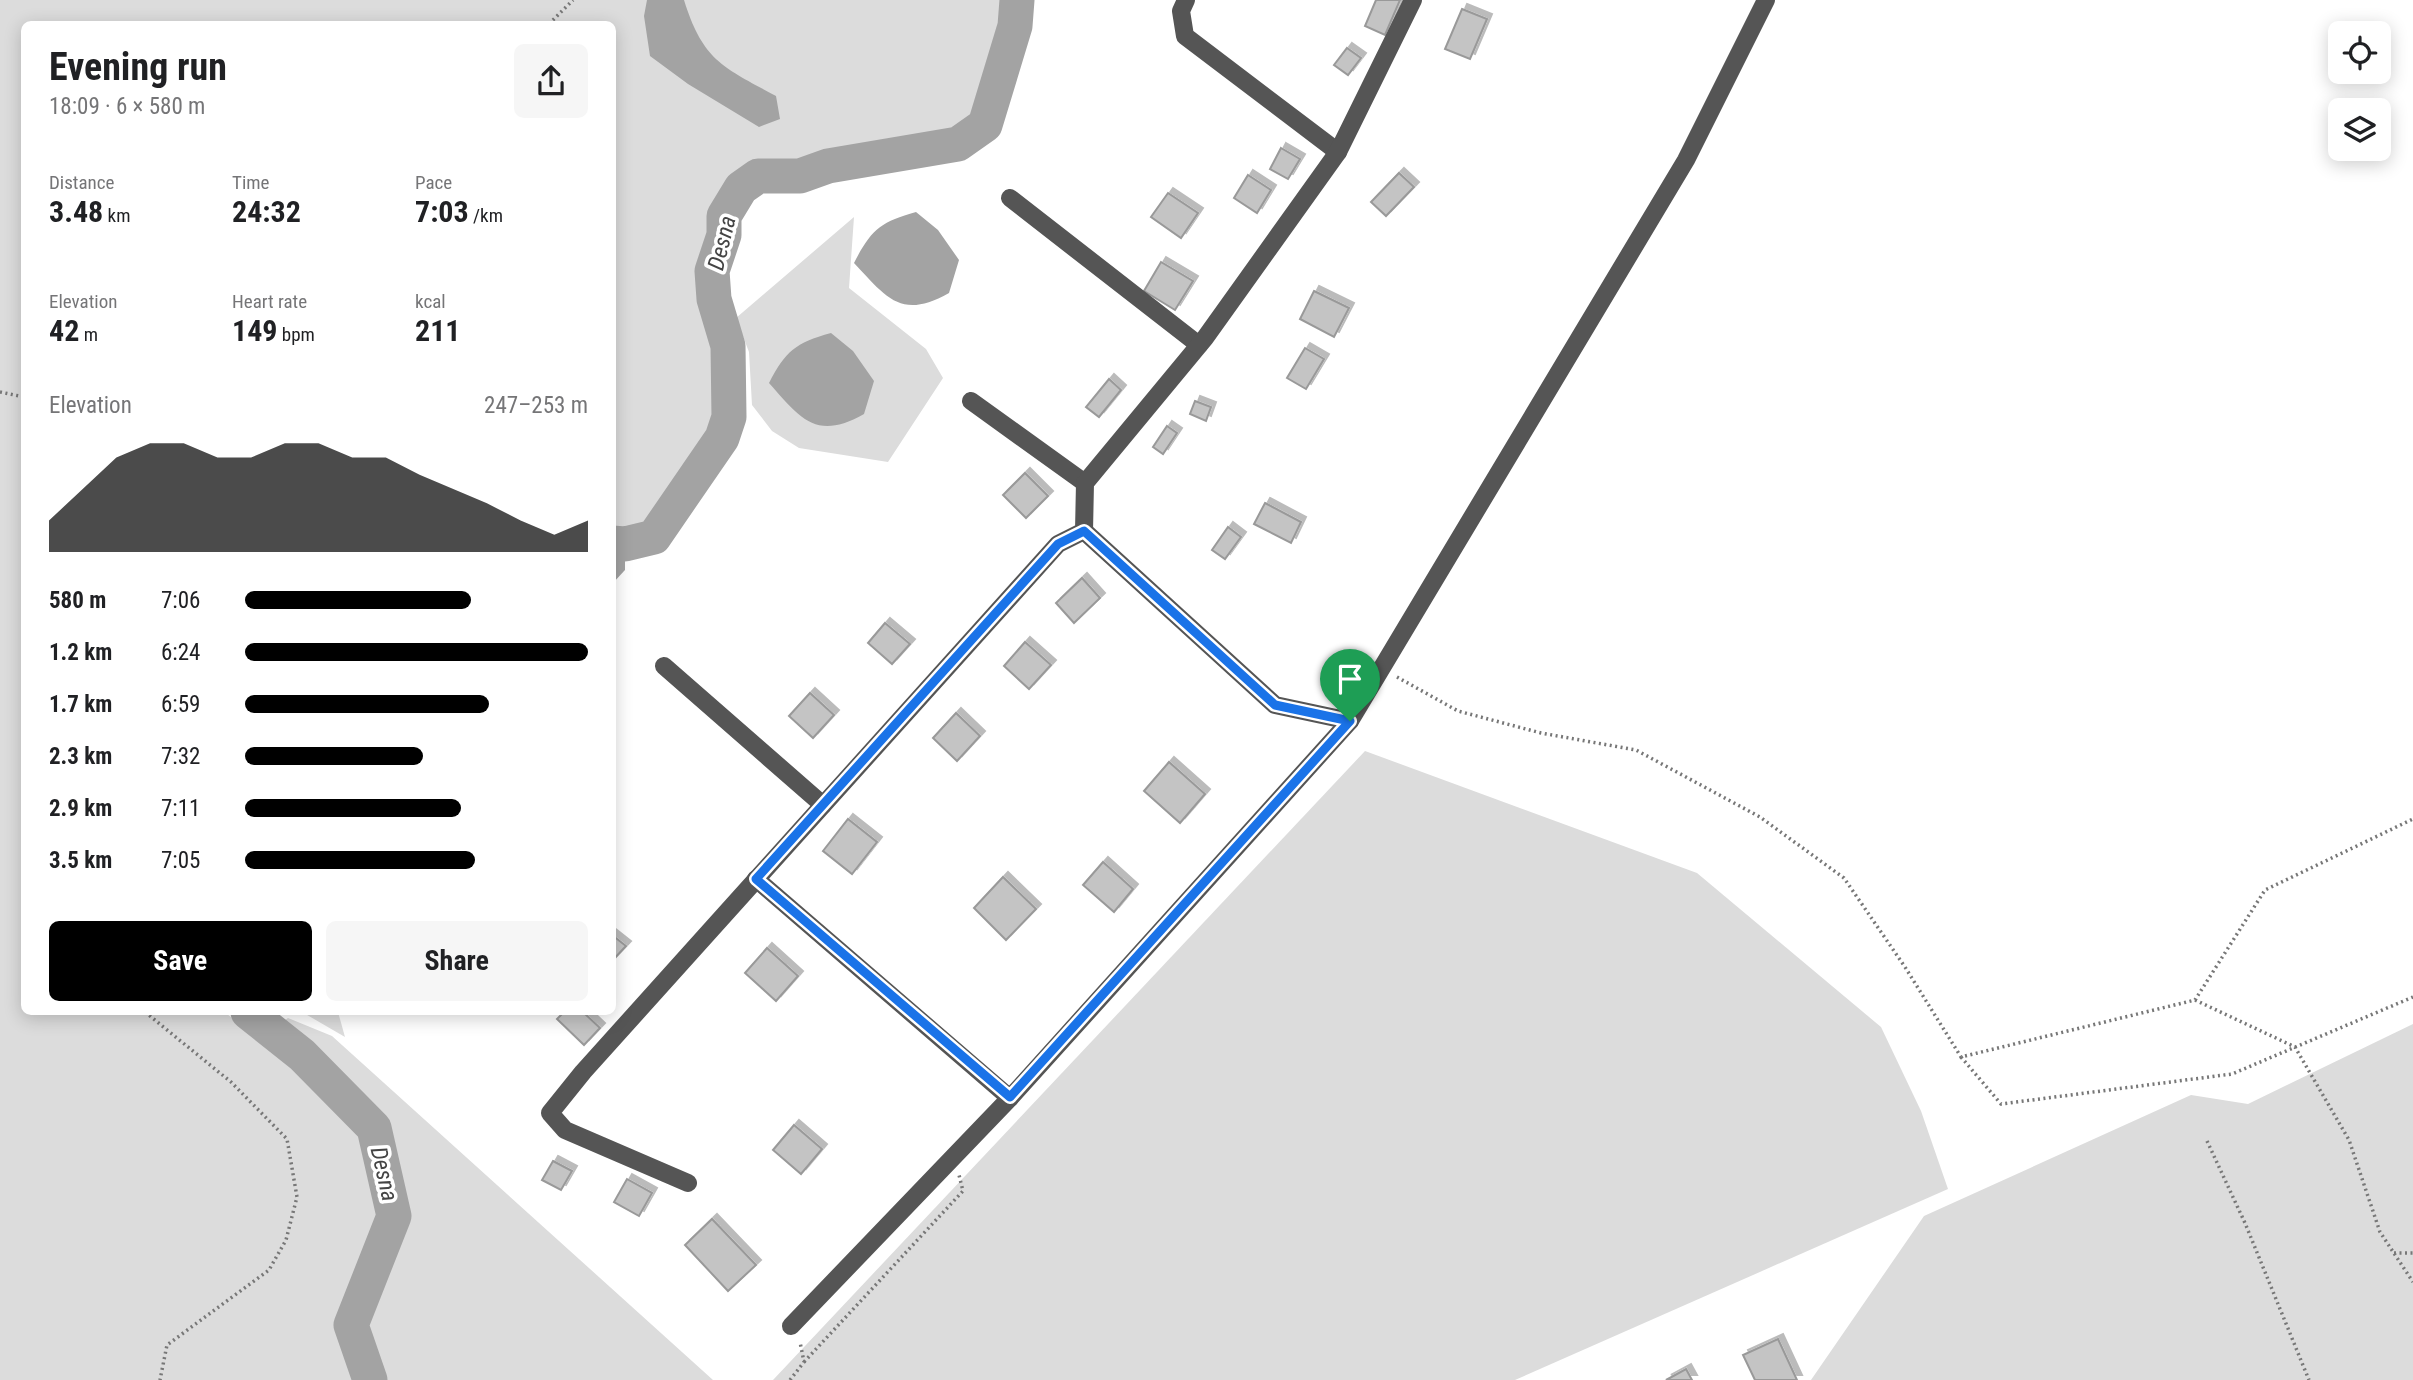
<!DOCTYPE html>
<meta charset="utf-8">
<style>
:root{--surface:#fff;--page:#f6f6f6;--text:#202124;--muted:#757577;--accent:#000}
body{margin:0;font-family:"Roboto Condensed",sans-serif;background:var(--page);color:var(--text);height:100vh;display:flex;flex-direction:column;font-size:26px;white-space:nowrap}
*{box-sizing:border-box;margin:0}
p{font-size:23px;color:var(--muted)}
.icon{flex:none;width:38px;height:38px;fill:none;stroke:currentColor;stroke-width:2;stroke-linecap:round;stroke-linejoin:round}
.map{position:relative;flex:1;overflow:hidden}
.panel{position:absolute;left:21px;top:21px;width:595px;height:994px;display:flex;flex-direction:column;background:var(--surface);border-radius:10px;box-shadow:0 4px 18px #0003}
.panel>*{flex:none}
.fabs{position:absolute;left:2328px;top:21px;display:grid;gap:14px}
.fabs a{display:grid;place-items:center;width:63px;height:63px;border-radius:10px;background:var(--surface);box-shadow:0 4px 18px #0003;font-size:35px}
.pin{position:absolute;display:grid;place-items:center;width:60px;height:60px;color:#fff;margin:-72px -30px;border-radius:50% 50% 50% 0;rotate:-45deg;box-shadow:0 0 7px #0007}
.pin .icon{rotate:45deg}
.round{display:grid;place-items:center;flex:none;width:74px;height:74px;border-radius:10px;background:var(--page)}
.headline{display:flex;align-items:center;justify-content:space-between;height:119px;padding:0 28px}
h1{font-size:38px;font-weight:700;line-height:52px}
.figures{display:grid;grid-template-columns:repeat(3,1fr);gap:10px;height:119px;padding:7px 28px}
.figures div{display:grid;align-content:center}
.figures b{font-size:30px;font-weight:700}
.figures small{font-size:19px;font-weight:400}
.figures p{font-size:19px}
.chart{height:196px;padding:14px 28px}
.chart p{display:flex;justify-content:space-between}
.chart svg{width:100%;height:126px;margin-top:7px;fill:var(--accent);opacity:.7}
.primary-button{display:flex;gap:14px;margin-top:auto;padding:14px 28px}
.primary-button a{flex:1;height:80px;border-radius:10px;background:var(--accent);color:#fff;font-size:28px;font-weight:700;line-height:80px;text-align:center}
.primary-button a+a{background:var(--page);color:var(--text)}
ul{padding:0 28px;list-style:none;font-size:23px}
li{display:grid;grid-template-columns:112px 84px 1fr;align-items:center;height:52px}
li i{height:18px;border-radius:9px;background:var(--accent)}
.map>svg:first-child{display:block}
.green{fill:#dcdcdc}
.water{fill:#a3a3a3}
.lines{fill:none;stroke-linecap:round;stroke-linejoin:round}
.river{stroke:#a3a3a3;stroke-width:35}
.building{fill:#c4c4c4;stroke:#999;stroke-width:2;filter:url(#shadow)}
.path{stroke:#777;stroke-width:3.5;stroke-dasharray:2 3.5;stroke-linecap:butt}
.minor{stroke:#555;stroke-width:18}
.route-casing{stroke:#fff;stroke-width:14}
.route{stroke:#1a73e8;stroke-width:9}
.labels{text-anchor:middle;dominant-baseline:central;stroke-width:7;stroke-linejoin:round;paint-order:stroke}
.water-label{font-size:23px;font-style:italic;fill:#444;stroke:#fff}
</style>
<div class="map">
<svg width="2413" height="1380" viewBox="0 0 2413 1380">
<defs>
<filter id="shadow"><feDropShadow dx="5" dy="-5" stdDeviation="0" flood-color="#0004"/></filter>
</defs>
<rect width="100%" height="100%" fill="#fff"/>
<g class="green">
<path d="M0,0H1001C1003,15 978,108 969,117C957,129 944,131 928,133L936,148L924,150L915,135L825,150L797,160H754L729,177L709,211L708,232L696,269L698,302L712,349L713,415L708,431L645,523L624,528L612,527V24H24V1012H224L259,1037L288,1018L332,1036L713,1380H0Z"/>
<path d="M854,217L849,288L926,349L943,378L888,462L799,448L772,431L752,405L749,352L736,318Z"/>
<path d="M1365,751L1697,873L1881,1027L1921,1111L1948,1189L1515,1380H773Z"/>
<path d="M302,1012H338L345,1037Z"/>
<path d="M2413,1024V1380H1811L1924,1216L2191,1095L2248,1104Z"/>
</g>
<g class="water">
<path d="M647,0H684C703,61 723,67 776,96L780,119L759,127L688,84L650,56L644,16Z"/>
<path d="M916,212L938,230L959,260L949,293C901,320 887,298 854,263C871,230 880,222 916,212Z"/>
<path d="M831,333L853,351L874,381L864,414C816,441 801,419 769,383C786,351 795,343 831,333Z"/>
<path d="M613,543L625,544V570L613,583Z"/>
</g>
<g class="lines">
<g class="river">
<path d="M612,543L625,544L654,537L722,438L729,417L728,346L714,299L712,271L724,235V216L741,188L758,176H800L828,166L958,144L985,125L1015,26L1017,0"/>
<path d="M248,1012L302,1055L374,1128L394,1216L351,1325L370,1380"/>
</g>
</g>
<g class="building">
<path d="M1376,0H1400L1385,35L1365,26Z"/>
<path d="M1462,9L1487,19L1470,59L1445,49Z"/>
<path d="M1347,48L1361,58L1348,75L1334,65Z"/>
<path d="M1281,148L1300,159L1288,179L1270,169Z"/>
<path d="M1399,173L1414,187L1386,216L1371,202Z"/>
<path d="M1248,175L1271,190L1257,213L1234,198Z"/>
<path d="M1168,193L1198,213L1181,238L1151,217Z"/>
<path d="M1161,262L1193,281L1175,310L1144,291Z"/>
<path d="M1314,291L1349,308L1334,337L1300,319Z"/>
<path d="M1305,348L1324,359L1306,389L1287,378Z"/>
<path d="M1109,379L1121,390L1099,417L1086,407Z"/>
<path d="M1195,401L1211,407L1206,421L1190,414Z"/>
<path d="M1167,426L1177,433L1163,454L1153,447Z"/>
<path d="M1025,473L1048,496L1026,518L1003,495Z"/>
<path d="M1265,503L1301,522L1291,543L1254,524Z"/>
<path d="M1228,527L1241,537L1225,559L1212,550Z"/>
<path d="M1082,578L1100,598L1074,623L1056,603Z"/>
<path d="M885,623L910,644L892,664L868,643Z"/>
<path d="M1025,642L1051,665L1029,689L1004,666Z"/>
<path d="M810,693L834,715L813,738L789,716Z"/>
<path d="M956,713L980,736L957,761L933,738Z"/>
<path d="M1169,762L1205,794L1180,823L1144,791Z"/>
<path d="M848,819L877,842L852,874L823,851Z"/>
<path d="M1103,862L1133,889L1114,912L1083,885Z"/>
<path d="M1003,877L1036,909L1006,940L974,908Z"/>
<path d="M612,935L626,946L612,961Z"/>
<path d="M767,948L798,976L776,1001L745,973Z"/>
<path d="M564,1012H583L600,1028L584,1045L557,1019Z"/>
<path d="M794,1125L822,1149L801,1174L773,1150Z"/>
<path d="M553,1161L572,1171L561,1190L542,1180Z"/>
<path d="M627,1179L652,1193L639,1216L614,1202Z"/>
<path d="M712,1219L756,1265L728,1291L685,1245Z"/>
<path d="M1778,1339L1797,1380H1755L1743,1355Z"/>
<path d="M1686,1369L1692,1380H1666Z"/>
</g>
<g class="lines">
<g class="path">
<path d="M549,24L573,0"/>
<path d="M0,392L24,397"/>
<path d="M1397,677L1458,711L1541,733L1636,750L1760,817L1844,878L1905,967L1961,1057L2195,1000L2265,890L2413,819"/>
<path d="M2195,1000L2295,1047L2349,1140L2380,1232L2413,1282"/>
<path d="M145,1012L231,1082L287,1139L297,1197L286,1240L269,1270L167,1345L160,1380"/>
<path d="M1961,1057L2001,1104L2232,1074L2413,997"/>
<path d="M2207,1141L2245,1223L2309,1380"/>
<path d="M2394,1253H2413"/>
<path d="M804,1362L963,1191L959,1175"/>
<path d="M790,1380L804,1362L800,1342"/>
</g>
<g class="minor">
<path d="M1186,0L1181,11L1185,36L1338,152"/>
<path d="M1010,198L1199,345"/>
<path d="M971,401L1085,483"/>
<path d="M1084,531L1275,705L1350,721"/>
<path d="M664,666L823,805"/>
<path d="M756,879L1010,1098"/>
<path d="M688,1183L565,1130L550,1113L583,1072L1058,544L1084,531L1085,483L1205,338L1338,152L1413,0"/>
<path d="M791,1326L1010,1098L1350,721L1686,160L1766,0"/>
</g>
</g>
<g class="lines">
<defs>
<path id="route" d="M1084,531L1275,705L1350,721L1010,1097L756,879L1058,544Z"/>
</defs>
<use href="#route" class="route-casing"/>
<use href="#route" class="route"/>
</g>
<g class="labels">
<g class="water-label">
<text transform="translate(722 243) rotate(-76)">Desna</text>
<text transform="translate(384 1174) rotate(77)">Desna</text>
</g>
</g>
</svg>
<div class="fabs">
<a><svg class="icon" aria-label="locate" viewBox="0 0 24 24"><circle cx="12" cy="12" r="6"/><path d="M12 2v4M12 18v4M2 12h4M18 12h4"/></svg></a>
<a><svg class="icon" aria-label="layers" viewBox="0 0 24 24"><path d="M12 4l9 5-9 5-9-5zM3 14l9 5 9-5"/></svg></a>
</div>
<div class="pin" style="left:1350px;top:721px;background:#1e9e55"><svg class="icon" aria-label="arrive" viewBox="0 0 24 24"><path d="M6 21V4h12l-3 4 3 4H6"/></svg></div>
<section class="panel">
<div class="headline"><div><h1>Evening run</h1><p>18:09 · 6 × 580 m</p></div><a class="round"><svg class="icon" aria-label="share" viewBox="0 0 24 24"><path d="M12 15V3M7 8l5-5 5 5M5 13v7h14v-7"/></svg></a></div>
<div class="figures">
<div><p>Distance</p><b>3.48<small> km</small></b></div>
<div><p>Time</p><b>24:32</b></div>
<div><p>Pace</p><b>7:03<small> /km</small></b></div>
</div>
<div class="figures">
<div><p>Elevation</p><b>42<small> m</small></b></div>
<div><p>Heart rate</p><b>149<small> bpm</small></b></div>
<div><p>kcal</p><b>211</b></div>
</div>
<div class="chart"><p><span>Elevation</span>247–253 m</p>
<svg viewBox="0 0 160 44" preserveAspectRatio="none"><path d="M0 44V33L10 22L20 11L30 6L40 6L50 11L60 11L70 6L80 6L90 11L100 11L110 17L120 22L130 27L140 33L150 38L160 33V44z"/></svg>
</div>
<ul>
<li><b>580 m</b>7:06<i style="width:66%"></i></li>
<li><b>1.2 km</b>6:24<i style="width:100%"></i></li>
<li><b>1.7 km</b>6:59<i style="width:71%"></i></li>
<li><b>2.3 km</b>7:32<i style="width:52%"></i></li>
<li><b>2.9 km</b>7:11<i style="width:63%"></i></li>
<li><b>3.5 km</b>7:05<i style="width:67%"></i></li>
</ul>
<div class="primary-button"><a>Save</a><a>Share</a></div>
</section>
</div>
